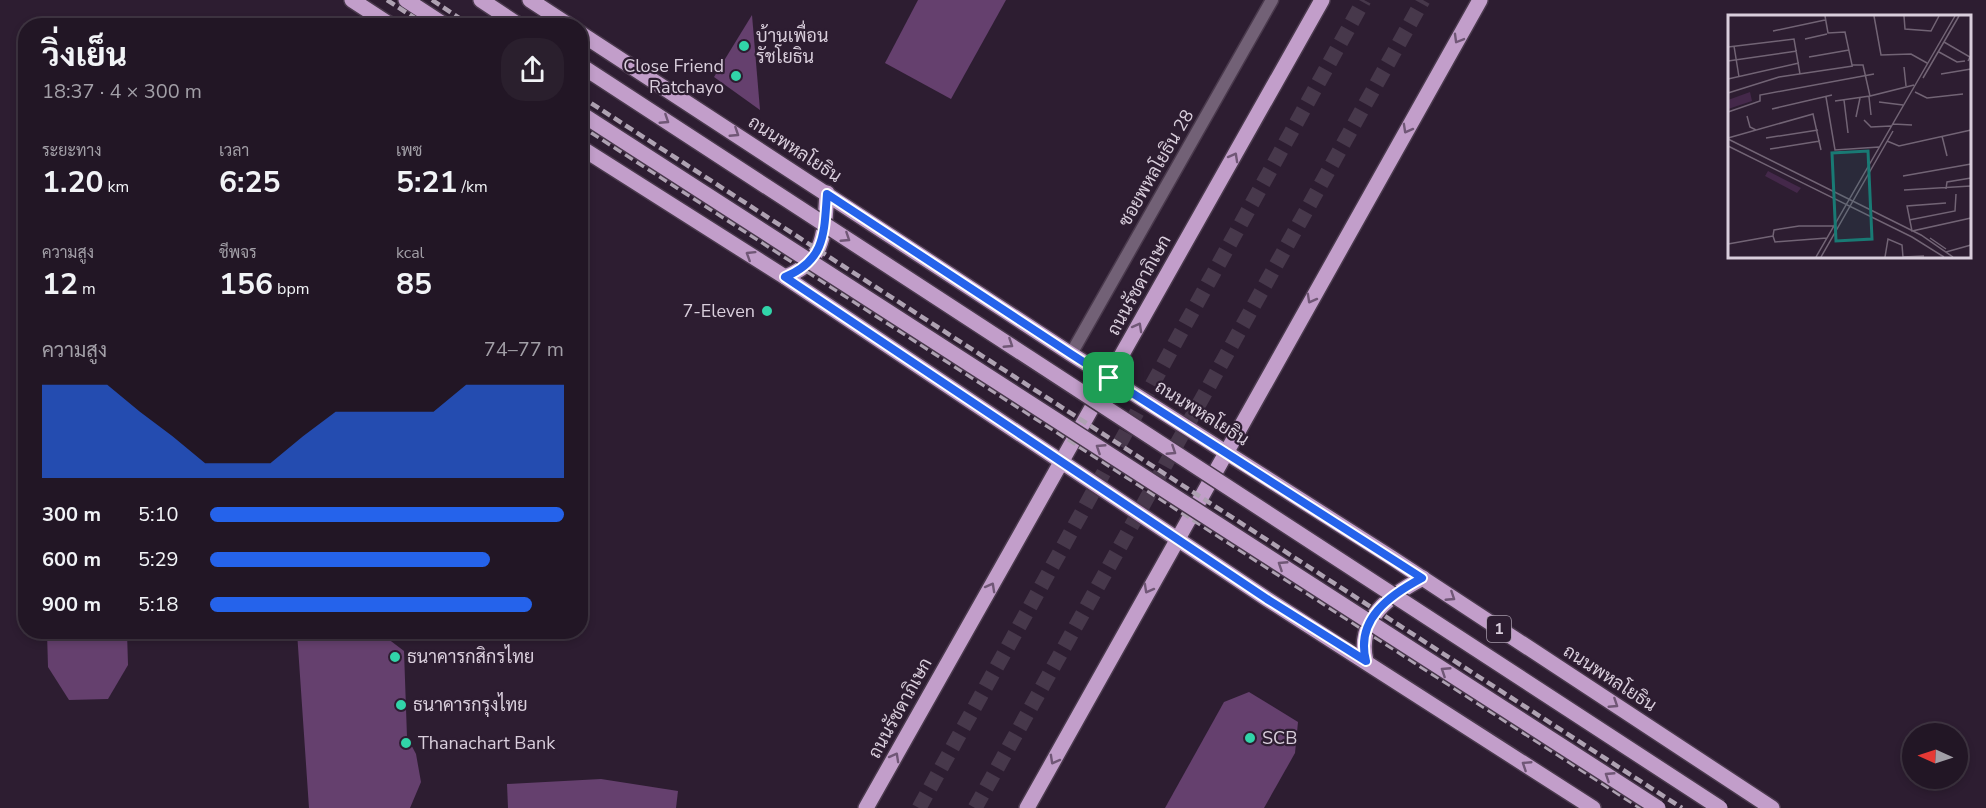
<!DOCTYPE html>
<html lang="th">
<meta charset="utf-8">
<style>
:root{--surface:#221625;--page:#2a1f2d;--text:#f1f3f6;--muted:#a29fa7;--line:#3f3542;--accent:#2563eb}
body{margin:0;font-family:"Nunito Sans",Sarabun,sans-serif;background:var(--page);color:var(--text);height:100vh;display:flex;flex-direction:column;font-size:22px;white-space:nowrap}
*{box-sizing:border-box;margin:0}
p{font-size:20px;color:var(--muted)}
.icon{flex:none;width:33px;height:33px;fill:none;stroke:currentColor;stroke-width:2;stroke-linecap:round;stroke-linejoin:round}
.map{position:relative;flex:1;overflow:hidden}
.drawer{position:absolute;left:18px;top:18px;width:570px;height:621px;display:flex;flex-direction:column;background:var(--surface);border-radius:24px;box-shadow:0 3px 9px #0003,0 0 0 2px var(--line)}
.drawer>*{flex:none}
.needle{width:39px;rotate:273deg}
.controls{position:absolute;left:1902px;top:723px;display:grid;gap:12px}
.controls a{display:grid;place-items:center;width:66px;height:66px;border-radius:50%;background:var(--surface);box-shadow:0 3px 9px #0003,0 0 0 2px var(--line);font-size:30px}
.pin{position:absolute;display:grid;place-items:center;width:51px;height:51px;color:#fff;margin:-26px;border-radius:12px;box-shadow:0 3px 9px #0006}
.round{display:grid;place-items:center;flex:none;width:63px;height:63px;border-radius:24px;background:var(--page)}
.summary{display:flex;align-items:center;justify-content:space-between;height:102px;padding:0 24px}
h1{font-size:33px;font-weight:700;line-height:45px}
.metrics{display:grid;grid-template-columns:repeat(3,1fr);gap:9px;height:102px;padding:6px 24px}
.metrics div{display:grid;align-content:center}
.metrics b{font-size:30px;font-weight:700}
.metrics small{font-size:16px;font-weight:400}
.metrics p{font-size:16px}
.chart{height:168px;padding:12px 24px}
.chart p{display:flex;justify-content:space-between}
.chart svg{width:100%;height:108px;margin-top:6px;fill:var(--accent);opacity:.7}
ul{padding:0 24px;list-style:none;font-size:20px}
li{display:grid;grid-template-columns:96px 72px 1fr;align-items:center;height:45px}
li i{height:15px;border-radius:8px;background:var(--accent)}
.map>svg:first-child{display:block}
.building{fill:#65406e}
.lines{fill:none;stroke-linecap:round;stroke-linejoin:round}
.primary-tunnel{stroke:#47384b;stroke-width:15;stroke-dasharray:15 8;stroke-linecap:butt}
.minor-casing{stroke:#49394c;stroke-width:15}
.primary-casing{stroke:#49394c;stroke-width:18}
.minor{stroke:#726176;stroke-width:12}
.primary{stroke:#c29eca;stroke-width:15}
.rail{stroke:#aea2b2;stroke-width:4.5;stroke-dasharray:9 4.5;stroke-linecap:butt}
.primary-bridge-casing{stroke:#49394c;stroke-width:18;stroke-linecap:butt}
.primary-bridge{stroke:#c29eca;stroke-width:15}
.oneway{stroke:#705776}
.route-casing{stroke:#fff;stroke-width:12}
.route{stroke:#2563eb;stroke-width:8}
.poi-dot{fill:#31d4a9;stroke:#2d1d31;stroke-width:2}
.labels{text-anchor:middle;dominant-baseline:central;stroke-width:4.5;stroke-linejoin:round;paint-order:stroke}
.shield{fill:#2d1d31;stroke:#a599a9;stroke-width:1.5}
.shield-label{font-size:16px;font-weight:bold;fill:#d9cedc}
.poi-label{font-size:18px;fill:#d9cedc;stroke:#2d1d31;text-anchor:start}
.street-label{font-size:18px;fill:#d9cedc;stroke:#2d1d31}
.inset-road{fill:none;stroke:#726475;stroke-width:1.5}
.view{fill:#197a74;fill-opacity:0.15;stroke:#197a74;stroke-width:3}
.inset-edge{fill:none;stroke:#d9cedc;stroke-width:3}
</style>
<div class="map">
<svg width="1986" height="808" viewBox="0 0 1986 808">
<rect width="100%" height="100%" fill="#2d1d31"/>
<g class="building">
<path d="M918,0H1006L951,99L885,63Z"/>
<path d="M752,15L760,110L714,77Z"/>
<path d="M47,632H127L128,665L108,699L69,700L48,667Z"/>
<path d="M297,632H379L404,651L407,737L416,754L421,782L410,808H309Z"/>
<path d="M1249,692L1298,722L1295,753L1264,808H1165L1224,702Z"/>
<path d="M601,779L678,791L676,808H508L507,784Z"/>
</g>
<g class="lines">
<g class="primary-tunnel">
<path d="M919,808L1364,0"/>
<path d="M975,808L1423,0"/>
</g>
<defs>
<path id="minor" d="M1071,354L1272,0"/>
<g id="primary">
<path d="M352,0L392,26"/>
<path d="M406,0L446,26"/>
<path d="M481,0L520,26"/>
<path d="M530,0L570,26"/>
<path d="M580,33L1071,354L1392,558L1772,808"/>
<path d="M580,147L785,277L1267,599L1593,808"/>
<path d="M785,277C826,261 824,232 827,193"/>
<path d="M1366,661C1356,619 1390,595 1423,578"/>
<path d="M866,808L1322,0"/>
<path d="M1027,808L1480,0"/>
</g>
</defs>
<use href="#minor" class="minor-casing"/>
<use href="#primary" class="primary-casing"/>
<use href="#minor" class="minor"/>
<use href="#primary" class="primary"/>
<g class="rail">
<path d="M387,0L427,26"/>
<path d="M432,0L471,26"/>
<path d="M580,96L1682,808"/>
<path d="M580,125L1641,808"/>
</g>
<defs>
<g id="primary-bridge">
<path d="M580,65L1720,808"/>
<path d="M580,113L1658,808"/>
</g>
</defs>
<use href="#primary-bridge" class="primary-bridge-casing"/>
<use href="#primary-bridge" class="primary-bridge"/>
</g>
<defs><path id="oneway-chevron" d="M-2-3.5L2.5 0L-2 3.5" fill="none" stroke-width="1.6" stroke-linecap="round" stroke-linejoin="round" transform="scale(1.5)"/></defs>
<g class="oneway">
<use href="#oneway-chevron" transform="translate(1458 39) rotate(120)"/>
<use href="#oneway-chevron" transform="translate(665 120) rotate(33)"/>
<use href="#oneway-chevron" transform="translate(1407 129) rotate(119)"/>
<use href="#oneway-chevron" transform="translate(735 133) rotate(33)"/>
<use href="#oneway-chevron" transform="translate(1234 157) rotate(-61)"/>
<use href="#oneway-chevron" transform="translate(846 238) rotate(33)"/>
<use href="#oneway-chevron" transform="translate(750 255) rotate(-148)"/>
<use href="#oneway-chevron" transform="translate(1311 299) rotate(119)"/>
<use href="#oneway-chevron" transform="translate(1138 327) rotate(-61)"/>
<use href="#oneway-chevron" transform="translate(1009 344) rotate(33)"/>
<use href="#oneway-chevron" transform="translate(1100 448) rotate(-147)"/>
<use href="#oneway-chevron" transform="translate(1172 451) rotate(33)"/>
<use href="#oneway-chevron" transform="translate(1282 565) rotate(-147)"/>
<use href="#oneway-chevron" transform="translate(991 587) rotate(-61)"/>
<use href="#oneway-chevron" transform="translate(1148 589) rotate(119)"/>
<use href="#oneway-chevron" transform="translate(1451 597) rotate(33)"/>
<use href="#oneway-chevron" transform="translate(1445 671) rotate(-147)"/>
<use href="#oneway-chevron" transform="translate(1614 704) rotate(33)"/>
<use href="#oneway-chevron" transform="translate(895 757) rotate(-61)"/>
<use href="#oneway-chevron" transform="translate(1054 760) rotate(119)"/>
<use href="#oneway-chevron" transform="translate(1526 765) rotate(-147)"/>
<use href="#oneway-chevron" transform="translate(1609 776) rotate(-147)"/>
</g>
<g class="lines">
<defs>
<path id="route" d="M827,194L1071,354L1422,578C1390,595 1355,619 1366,661L1267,599L785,277C826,260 824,232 827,194Z"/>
</defs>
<use href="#route" class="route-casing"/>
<use href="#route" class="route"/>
</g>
<g class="poi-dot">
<circle cx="744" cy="46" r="6"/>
<circle cx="736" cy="76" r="6"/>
<circle cx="767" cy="311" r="6"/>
<circle cx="395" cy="657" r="6"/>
<circle cx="401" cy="705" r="6"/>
<circle cx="1250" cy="738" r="6"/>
<circle cx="406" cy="743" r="6"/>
</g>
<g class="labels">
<rect class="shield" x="1487" y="616" width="24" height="26" rx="4.5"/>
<g class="shield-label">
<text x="1499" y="629">1</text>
</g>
<g class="poi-label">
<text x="756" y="36">บ้านเพื่อน<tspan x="756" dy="21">รัชโยธิน</tspan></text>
<text x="724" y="66" text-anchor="end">Close Friend<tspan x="724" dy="21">Ratchayo</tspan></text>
<text x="755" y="311" text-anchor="end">7-Eleven</text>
<text x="407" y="657">ธนาคารกสิกรไทย</text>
<text x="413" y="705">ธนาคารกรุงไทย</text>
<text x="1262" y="738">SCB</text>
<text x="418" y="743">Thanachart Bank</text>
</g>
<g class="street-label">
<text transform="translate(795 149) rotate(33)">ถนนพหลโยธิน</text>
<text transform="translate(1156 168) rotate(-60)">ซอยพหลโยธิน 28</text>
<text transform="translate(1139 285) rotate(-61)">ถนนรัชดาภิเษก</text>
<text transform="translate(1202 413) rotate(32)">ถนนพหลโยธิน</text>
<text transform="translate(1610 678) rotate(33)">ถนนพหลโยธิน</text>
<text transform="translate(900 708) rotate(-61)">ถนนรัชดาภิเษก</text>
</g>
</g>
<g transform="translate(1728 15)">
<rect width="243" height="243" fill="#2d1d31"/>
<path d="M22,77L24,86L0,94V85ZM40,156L73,173L69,178L37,161Z" fill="#44284a"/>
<path class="inset-road" d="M97,1L100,18L117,17L124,50H135L142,81L186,70M146,1L153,40L183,39L199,48M176,1L177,14L203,16L211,1M45,16L97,5M77,24L99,19M216,27L242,42L240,46M6,31L11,62M0,32L66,24L72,59M211,37L229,47L237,46M81,42L121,35M0,46L69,36M176,52L178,71M213,59L243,54M195,63L231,1M0,64L71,48M187,77L199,83L235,79M0,78L51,62L125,51M98,82L107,135L151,132M141,82L143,100M116,85L120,118M107,86L142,81M151,87L175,90M44,94L104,80M0,97L32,86V80L146,59M19,101L22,112L28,115M128,102L132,83M136,105L143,112L163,111M165,109L184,110M214,121L219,141M0,123L85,99L93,135M38,123L90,115M0,124L193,220L225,242M159,126L171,131L243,115M0,131L184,222L216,242M42,134L92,126M175,161L243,149M218,174L219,167L243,163M176,175L243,171M218,188L179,191L184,216L243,203M181,205L227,196L228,179M45,221L46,215L71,211H106M45,221L47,227L99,223M202,223L218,234M0,229L45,221M218,237L243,230M88,242L227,1M93,242L165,116M157,242L160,224L174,230L175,242M175,242L196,241"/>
<path class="view" d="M140,136L144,224L108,226L104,138Z"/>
<rect width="243" height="243" class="inset-edge"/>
</g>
</svg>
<div class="controls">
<a><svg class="needle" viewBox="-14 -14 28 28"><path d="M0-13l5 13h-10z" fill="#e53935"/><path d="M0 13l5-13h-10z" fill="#a29fa7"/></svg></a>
</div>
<div class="pin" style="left:1109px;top:378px;background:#1e9e55"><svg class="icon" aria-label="arrive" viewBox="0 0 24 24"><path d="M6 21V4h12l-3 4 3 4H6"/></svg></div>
<section class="drawer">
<div class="summary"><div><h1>วิ่งเย็น</h1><p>18:37 · 4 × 300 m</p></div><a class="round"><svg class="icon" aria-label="share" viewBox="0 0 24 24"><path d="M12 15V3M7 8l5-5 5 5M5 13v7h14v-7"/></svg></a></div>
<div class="metrics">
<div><p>ระยะทาง</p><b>1.20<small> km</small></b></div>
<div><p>เวลา</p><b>6:25</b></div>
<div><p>เพซ</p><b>5:21<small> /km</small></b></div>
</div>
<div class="metrics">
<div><p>ความสูง</p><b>12<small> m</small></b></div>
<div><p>ชีพจร</p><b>156<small> bpm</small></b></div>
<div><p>kcal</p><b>85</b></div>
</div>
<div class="chart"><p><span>ความสูง</span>74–77 m</p>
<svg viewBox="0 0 160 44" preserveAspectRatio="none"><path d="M0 44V6L10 6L20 6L30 17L40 27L50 38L60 38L70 38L80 27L90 17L100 17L110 17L120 17L130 6L140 6L150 6L160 6V44z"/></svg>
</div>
<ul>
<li><b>300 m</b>5:10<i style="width:100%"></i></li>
<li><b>600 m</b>5:29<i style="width:79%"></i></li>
<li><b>900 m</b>5:18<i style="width:91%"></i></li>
</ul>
</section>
</div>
